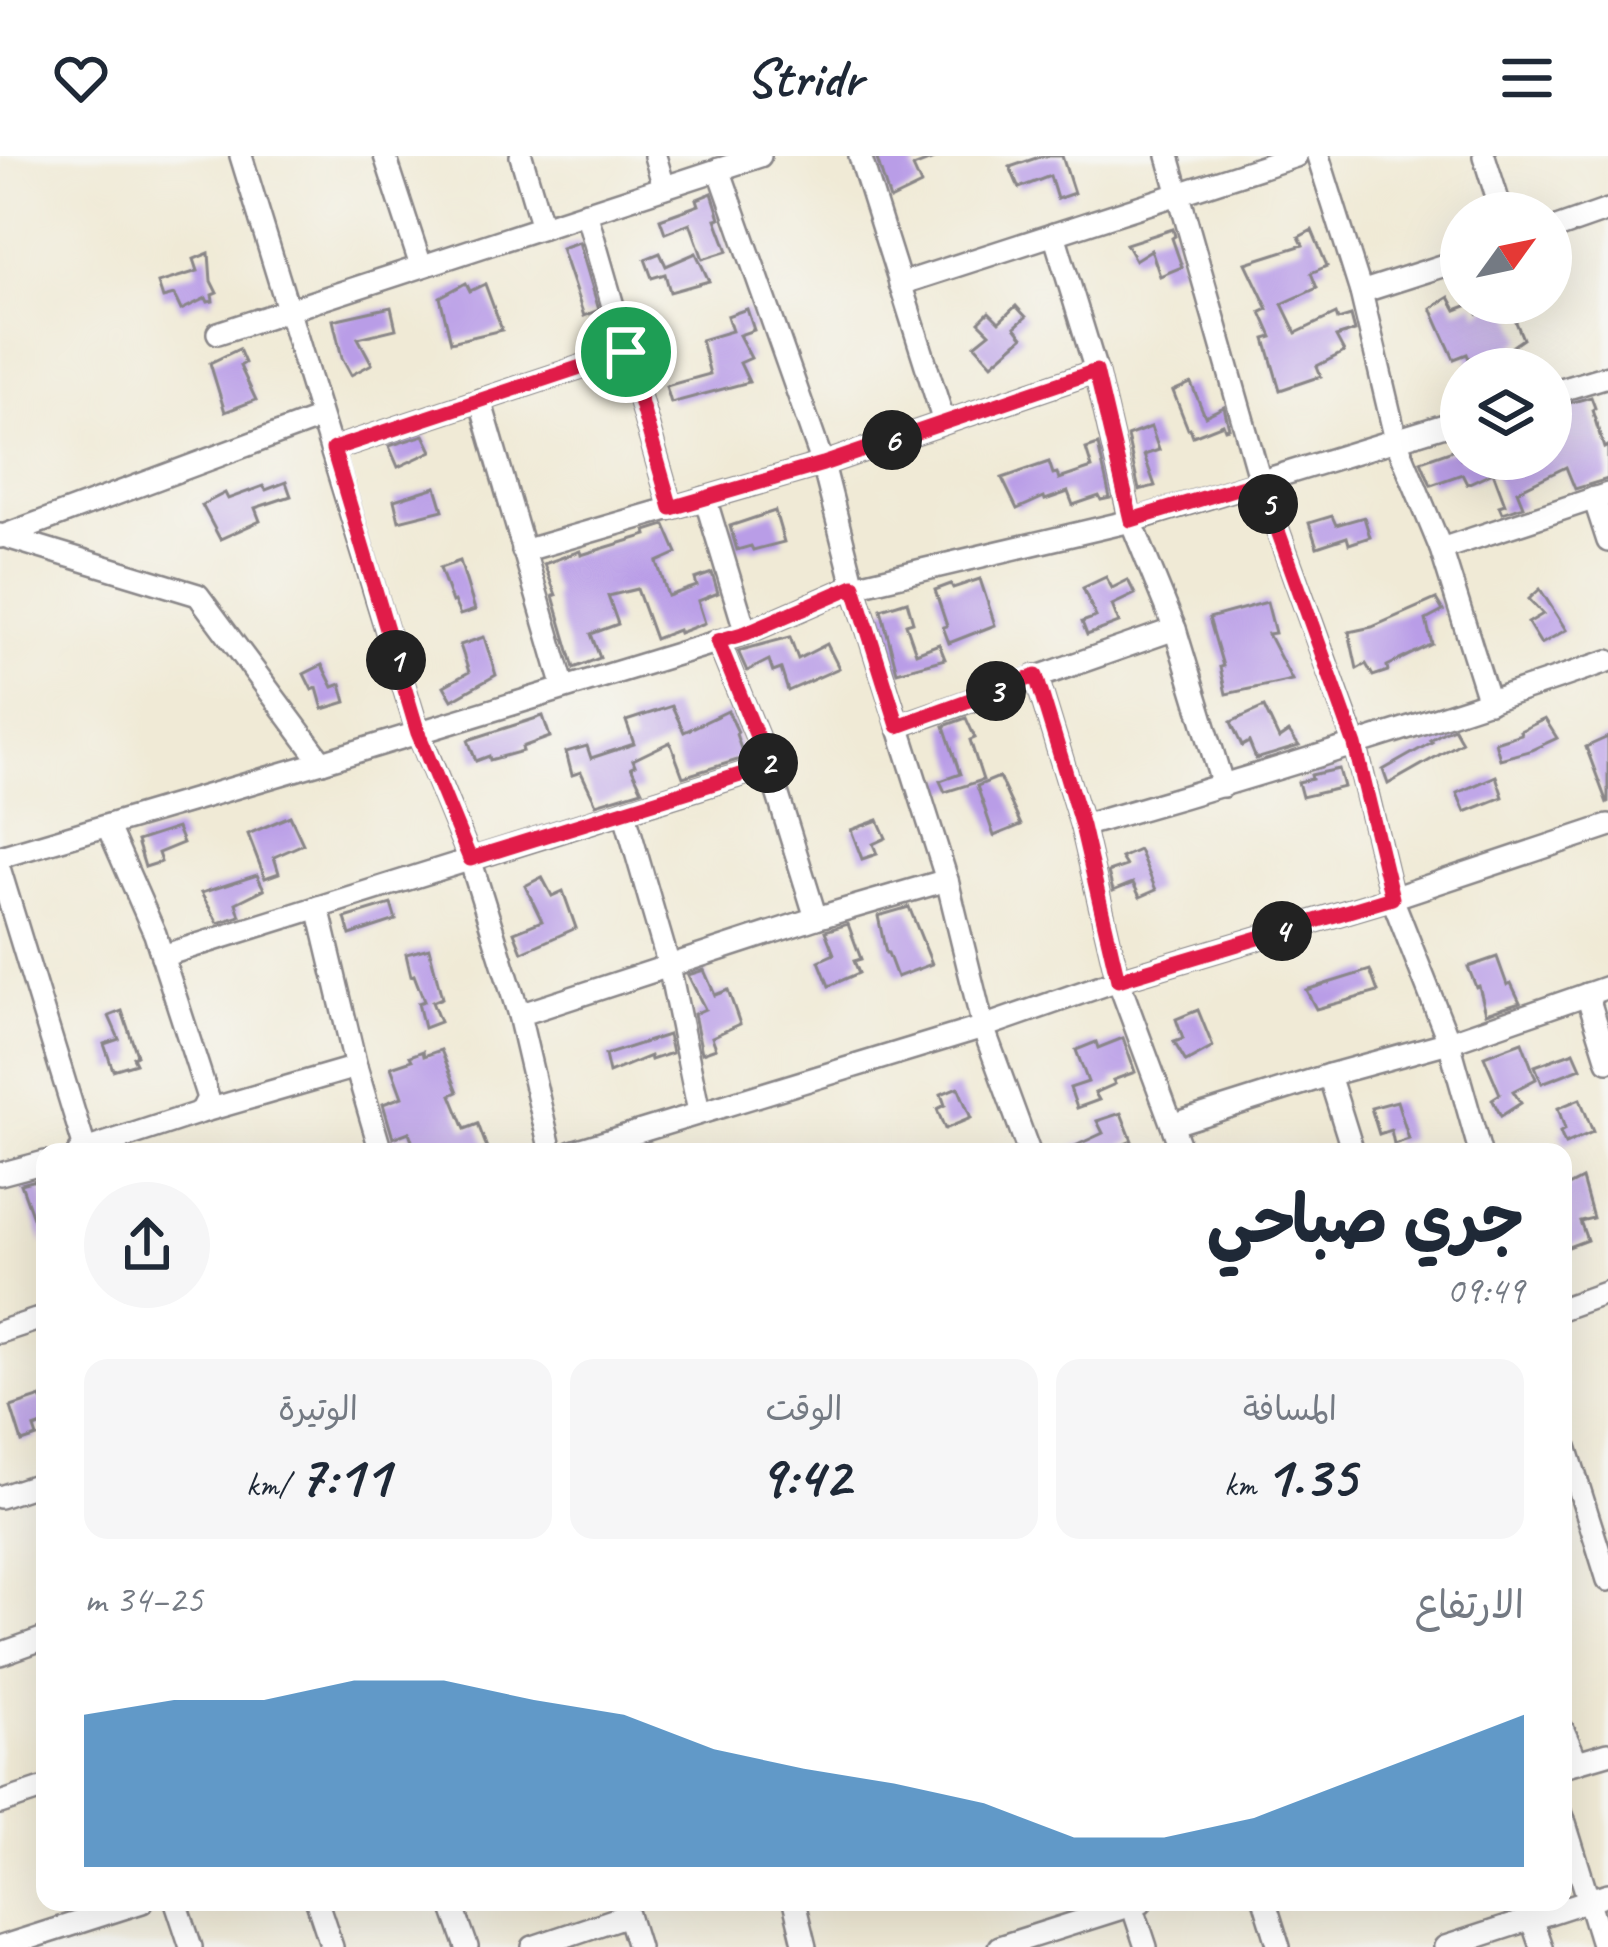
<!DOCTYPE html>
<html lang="ar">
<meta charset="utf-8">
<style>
:root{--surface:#fff;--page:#f6f6f7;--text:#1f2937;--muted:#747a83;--accent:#1f6fb2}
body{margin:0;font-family:Caveat,"Playpen Sans Arabic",sans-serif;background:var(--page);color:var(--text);direction:rtl;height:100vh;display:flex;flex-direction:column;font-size:45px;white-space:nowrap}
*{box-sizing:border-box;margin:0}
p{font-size:39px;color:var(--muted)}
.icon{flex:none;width:66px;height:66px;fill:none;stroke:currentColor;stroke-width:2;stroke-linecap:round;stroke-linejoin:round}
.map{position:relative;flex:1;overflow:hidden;direction:ltr}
.drawer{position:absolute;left:36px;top:987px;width:1536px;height:768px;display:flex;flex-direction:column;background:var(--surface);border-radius:24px;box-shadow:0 12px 48px #0002;direction:rtl}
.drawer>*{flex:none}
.needle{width:78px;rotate:57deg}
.fabs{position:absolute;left:1440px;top:36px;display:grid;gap:24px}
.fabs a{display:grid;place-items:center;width:132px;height:132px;border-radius:50%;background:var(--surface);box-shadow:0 12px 48px #0002;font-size:60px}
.pin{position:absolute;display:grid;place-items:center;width:102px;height:102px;color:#fff;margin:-51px;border:6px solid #fff;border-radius:50%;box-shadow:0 3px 12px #0007}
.km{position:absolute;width:60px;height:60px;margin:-30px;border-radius:50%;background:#222;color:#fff;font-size:33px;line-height:60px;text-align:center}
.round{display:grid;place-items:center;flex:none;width:126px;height:126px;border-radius:63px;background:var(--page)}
.headline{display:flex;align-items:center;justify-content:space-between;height:204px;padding:0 48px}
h1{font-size:66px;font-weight:700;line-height:90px}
.metrics{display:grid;grid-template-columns:repeat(3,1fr);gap:18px;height:204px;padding:12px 48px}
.metrics div{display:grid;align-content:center;border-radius:24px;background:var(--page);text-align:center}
.metrics b{font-size:60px;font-weight:700}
.metrics small{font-size:33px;font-weight:400}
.metrics p{font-size:33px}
.chart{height:336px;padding:24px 48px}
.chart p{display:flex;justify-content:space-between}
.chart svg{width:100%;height:216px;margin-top:12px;fill:var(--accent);opacity:.7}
header{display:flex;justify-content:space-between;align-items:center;height:156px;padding:0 48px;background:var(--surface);font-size:54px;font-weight:700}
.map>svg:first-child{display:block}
.building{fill:#b99de7}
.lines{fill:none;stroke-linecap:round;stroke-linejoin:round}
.minor-casing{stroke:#898688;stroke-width:26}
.minor{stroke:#fff;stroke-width:21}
.route-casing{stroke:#fff;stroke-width:24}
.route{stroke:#e11d48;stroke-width:15}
</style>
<header><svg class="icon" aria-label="menu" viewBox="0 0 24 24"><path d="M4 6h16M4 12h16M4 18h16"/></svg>Stridr<svg class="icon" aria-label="heart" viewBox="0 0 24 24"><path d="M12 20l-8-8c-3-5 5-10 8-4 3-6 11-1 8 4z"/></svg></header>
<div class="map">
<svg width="1608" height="1791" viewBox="0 0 1608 1791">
<rect width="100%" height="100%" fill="#f6f6f2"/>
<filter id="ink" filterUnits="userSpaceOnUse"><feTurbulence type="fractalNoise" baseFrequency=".00833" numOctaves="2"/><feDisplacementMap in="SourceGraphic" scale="24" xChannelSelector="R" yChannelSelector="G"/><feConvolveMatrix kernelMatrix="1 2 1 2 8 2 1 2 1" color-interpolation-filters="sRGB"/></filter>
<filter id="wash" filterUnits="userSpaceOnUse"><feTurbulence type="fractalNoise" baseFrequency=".004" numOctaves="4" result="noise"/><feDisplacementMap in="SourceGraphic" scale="48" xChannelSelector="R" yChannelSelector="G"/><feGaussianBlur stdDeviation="2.7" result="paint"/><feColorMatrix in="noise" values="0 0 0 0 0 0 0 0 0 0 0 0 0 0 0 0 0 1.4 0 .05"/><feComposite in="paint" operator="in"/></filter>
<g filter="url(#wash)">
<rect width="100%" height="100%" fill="#f0ead6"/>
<g id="blocks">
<g class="building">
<path d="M876,0H939V1L913,11L921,29L890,44Z"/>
<path d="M1042,0H1062L1074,37L1057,43L1050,20L1019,32L1010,11Z"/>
<path d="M712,37L720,62L716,63L728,95L703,103L690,67L665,77L660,63L699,49L697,43Z"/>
<path d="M1173,73L1175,80L1172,82L1182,111L1160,120L1151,94L1135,104L1126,88Z"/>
<path d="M1312,74L1327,110L1311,117L1317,132L1282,148L1296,177L1336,158L1338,164L1351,160L1355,175L1336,181L1344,196L1317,210L1321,220L1280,234L1265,183L1272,181L1261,156L1268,153L1246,107L1303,89L1299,81Z"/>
<path d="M579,86L599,154L584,160L561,92Z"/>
<path d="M209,97L211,125L217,137L212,139L213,145L208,146L206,142L181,154L174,139L163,142L158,127L198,115L194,103Z"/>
<path d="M660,97L666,110L696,97L709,125L670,136L665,118L652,122L645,103Z"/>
<path d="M466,127L470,135L485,128L502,174L451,186L440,141Z"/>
<path d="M1449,141L1456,154L1474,147L1478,158L1494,147H1508L1523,183L1504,196L1511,213H1473L1467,198L1454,203L1431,152Z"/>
<path d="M1016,150L1026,161L1015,171L1023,181L992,208L975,189L990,177L979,166L989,156L999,166Z"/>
<path d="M391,151L396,173L358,182L372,208L351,219L342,202L333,164Z"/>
<path d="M747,153L754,174L739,179L751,202L740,207L749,226L671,247L666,230L710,218L701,184L732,175L727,160Z"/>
<path d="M239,193L245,207L240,210L256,244L225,256L210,207Z"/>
<path d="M1191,227L1205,260L1224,251L1229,272L1225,273L1223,268L1193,280L1190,272L1188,273L1173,235Z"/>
<path d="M1591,241L1595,252L1592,254L1604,292L1608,290V323L1575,333L1566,311L1517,335L1523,350L1502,357L1499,350L1505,348L1493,316L1467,328L1462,318L1431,329L1421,305L1461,291V303H1551V252Z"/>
<path d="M1151,271L1159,294L1144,299L1155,330L1139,334L1127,280Z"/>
<path d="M424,279L432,295L398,311L389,290Z"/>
<path d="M1098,289L1110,342L1101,344L1099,340L1073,349L1068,336L1045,344L1044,341L1017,353L1002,322L1049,306L1053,318L1057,317L1059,323L1092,312L1086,293Z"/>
<path d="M286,326L291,340L255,352L260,365L220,383L202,349L225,337L228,343L263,330L266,334Z"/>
<path d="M436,331L443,354L399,365L394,344Z"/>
<path d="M775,355L784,386L753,394L751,390L737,394L730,370Z"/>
<path d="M1332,360L1336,369L1364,361L1370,381L1349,388L1347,381L1317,391L1309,367Z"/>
<path d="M665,369L677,397L657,406L668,440L697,430L695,423L712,417L718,437L698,445L705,467L679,477L678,474L655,483L637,433L608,440L618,468L591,478L600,502L574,512L553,440L556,439L544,408L580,395L581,399L647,379L646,375Z"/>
<path d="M460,405L475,454L460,459L454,445L452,446L440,412Z"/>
<path d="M1106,421L1112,432L1128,424L1135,438L1112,449L1119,467L1087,479L1082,466L1096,461L1083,432Z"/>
<path d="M980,423L995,469L949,487L943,471L947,470L935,434L951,428L953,432Z"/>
<path d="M1540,433L1566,474L1541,488L1528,467L1543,458L1529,443Z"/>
<path d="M1436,443L1443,455L1426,464L1432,488L1387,510L1388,515L1373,520L1366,508L1357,513L1349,476L1372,471Z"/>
<path d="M907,445L913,466L906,468L916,497L939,488L945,503L897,516L881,453Z"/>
<path d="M1267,446L1275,477L1268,478L1292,524L1226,538L1220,511L1223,510L1209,462Z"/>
<path d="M484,481L496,519L452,544L444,530L469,516L460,489Z"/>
<path d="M790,481L798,503L827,488L839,512L788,535L781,513L773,516L769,504L747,515L738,495Z"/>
<path d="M322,509L333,531L341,528L346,546L323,553L317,532L312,534L304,518Z"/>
<path d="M672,550L684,576L728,555L738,576L736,578L744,602L683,621L670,586L633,604L635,609L631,611L642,634L596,648L581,616L572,619L566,596L587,590L591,602L634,588L626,565Z"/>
<path d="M1264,551L1279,583L1289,576L1299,590L1256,603L1249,586L1242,590L1231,566Z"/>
<path d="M543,560L550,581L522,591L523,595L490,604L489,600L476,605L468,584Z"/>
<path d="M966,562L975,582L970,584L983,624L945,636L940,625L960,618L944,570Z"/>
<path d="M1545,563L1557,582L1529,595L1500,603L1495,586L1521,578L1520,575Z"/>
<path d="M1454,572L1462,586L1388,628L1383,614L1432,586L1430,584L1444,576Z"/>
<path d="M1608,581V646L1607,647L1586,591Z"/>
<path d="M1339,613L1344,631L1302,641L1298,626L1312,623L1311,619Z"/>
<path d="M1496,620L1503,641L1465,656L1457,637Z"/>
<path d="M999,621L1021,669L994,680L977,630Z"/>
<path d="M290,660L303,688L274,701L279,717L265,722L248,678Z"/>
<path d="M878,664L886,682L873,688L877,698L862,703L851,674Z"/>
<path d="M177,672L183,687L158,697L161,706L145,711L137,685Z"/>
<path d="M1139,694L1156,734L1140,741L1133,727L1113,735L1108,716L1126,710L1121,702Z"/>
<path d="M257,719L264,733L236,747L240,760L218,767L201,737Z"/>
<path d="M542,721L552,740L563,735L576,772L522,796L514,776L542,765L525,730Z"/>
<path d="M391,748L396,764L350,779L345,762Z"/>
<path d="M909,751L932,808L897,821L888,797H886L878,760Z"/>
<path d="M848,768L861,803L854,805L859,817L829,830L819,805L834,798L825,775Z"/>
<path d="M429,792L442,842L432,846L440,866L424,872L418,847L424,845L414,819L411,820L406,798Z"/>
<path d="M1497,801L1507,829L1511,827L1520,846L1486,857L1479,830L1476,831L1468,811Z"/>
<path d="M704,814L715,839L728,834L740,868L712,881L716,892L702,897L694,858L705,853L688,819Z"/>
<path d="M1370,814L1378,836L1316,853L1306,834Z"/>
<path d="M1198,854L1213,891L1186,906L1174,886L1183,883L1176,863Z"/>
<path d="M122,855L137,899L133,901L136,907L113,914L104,888L119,883L109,860Z"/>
<path d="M668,879L672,897L651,904L650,900L609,917L605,899Z"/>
<path d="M1123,882L1135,916L1113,924L1115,928L1095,937L1099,944L1077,952L1070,932L1088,926L1076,894L1096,886L1098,892Z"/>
<path d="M1522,886L1536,923L1513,935L1521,947L1501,960L1492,943L1500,938L1484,900Z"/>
<path d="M441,894L458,936L451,939L465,973L478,968L487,992L476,996H444L442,990L416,996L409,976L393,982L383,948L402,941L391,911L412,904L410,900L423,895L424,900Z"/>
<path d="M1574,896L1581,912L1542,927L1535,910Z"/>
<path d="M958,931L971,962L945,973L937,953L945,949L941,938Z"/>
<path d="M1580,943L1593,976L1565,988L1560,976L1565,973L1558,952Z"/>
<path d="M1397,945L1409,983L1394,988L1391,974L1379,978L1371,952Z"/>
<path d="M1121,957L1132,985L1106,996H1062L1103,977L1097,965Z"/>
<path d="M1582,1023L1593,1062L1580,1065L1587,1084L1563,1093V1033Z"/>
<path d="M36,1024L45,1041L43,1089L21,1028Z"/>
<path d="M41,1241L45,1251V1268L34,1272L37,1281L22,1286L11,1251Z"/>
</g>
</g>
</g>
<g filter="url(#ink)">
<use href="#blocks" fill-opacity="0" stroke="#898688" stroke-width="3"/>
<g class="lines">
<defs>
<g id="minor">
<path d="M241,0L418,576L470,703L519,859L551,996"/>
<path d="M385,0L421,110"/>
<path d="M521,0L542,71"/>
<path d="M655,0L664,31"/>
<path d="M860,0L944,266"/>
<path d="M1168,0L1260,325L1355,588L1392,742L1449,886L1480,996"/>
<path d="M1318,0L1361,136L1396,284L1441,393L1489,546"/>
<path d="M1484,0L1502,57"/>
<path d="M719,13L823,308L854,430L947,724L983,871L1029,996"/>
<path d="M586,56L671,352"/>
<path d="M1551,74L1608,54"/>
<path d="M1054,78L1096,215L1131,365L1175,473L1223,630"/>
<path d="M900,128L1296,0"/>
<path d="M1361,136L1461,104"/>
<path d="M218,177L760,0"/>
<path d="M1551,237L1608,220"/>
<path d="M480,244L564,532"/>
<path d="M333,293L626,196"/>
<path d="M705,342L746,477"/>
<path d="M1594,342L1608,385"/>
<path d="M0,379L198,439L322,606L746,477L854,430L1131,365L1461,264"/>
<path d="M0,381L320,262"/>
<path d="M1441,393L1608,338"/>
<path d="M523,395L823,308L1096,215"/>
<path d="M718,485L769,610L816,762"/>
<path d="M1036,520L1082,670L1118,824L1182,996"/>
<path d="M898,570L1175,473"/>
<path d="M624,655L669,810L699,956"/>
<path d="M1082,670C1259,620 1434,565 1608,505"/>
<path d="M108,671L155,778L208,942L201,956"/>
<path d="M0,701L322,606"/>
<path d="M0,715L86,996"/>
<path d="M318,751L356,911L381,996"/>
<path d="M162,800L769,610"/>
<path d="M1587,838L1608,905"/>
<path d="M519,859L816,762L947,724"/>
<path d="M1329,919L1353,996"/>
<path d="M1174,968L1329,919L1449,886L1608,831"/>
<path d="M79,996L201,956L356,911"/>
<path d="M572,996L983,871L1118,824L1392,742L1608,670"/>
<path d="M0,1018L45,1006"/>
<path d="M1563,1152L1608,1136"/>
<path d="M0,1176L45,1161"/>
<path d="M1563,1281L1608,1424"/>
<path d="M0,1341L45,1326"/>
<path d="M0,1498L45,1482"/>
<path d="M1563,1574L1577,1606"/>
<path d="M1563,1610L1608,1597"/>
<path d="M0,1647L45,1632"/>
<path d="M1563,1661L1603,1791"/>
<path d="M176,1746L191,1791"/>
<path d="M317,1746L332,1791"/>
<path d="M451,1746L467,1791"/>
<path d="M624,1746L638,1791"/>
<path d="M794,1746L805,1791"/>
<path d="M1131,1746L1146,1791"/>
<path d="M1265,1746L1279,1791"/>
<path d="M1531,1762L1541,1791"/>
<path d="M1,1791L142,1746"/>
<path d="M533,1791L628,1759"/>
<path d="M999,1791L1141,1746"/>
<path d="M1445,1791L1608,1738"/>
</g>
</defs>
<use href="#minor" class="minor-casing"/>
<use href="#minor" class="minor"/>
</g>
</g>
<g class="lines" filter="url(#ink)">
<defs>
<path id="route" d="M626,196L671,352L823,308L1096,215L1131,364L1260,325L1355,589L1392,742L1118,824L1082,670L1036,520L898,570L854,430L746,477L718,485L769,610L470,703L418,577L333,293Z"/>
</defs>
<use href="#route" class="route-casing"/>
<use href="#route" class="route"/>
</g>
</svg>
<div class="fabs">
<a><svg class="needle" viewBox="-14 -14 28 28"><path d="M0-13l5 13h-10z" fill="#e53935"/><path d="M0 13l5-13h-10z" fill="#747a83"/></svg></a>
<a><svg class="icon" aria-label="layers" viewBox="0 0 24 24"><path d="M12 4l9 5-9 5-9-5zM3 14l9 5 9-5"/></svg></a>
</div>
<div class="pin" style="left:626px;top:196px;background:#1e9e55"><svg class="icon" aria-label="arrive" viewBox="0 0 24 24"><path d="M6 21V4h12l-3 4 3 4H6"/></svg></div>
<b class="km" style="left:396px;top:504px">1</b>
<b class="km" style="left:768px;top:607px">2</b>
<b class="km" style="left:996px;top:535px">3</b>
<b class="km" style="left:1282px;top:775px">4</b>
<b class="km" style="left:1268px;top:348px">5</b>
<b class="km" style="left:892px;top:284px">6</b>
<section class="drawer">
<div class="headline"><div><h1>جري صباحي</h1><p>09:49</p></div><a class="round"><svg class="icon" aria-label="share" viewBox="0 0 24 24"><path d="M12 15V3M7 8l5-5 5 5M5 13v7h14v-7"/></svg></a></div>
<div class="metrics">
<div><p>المسافة</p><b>1.35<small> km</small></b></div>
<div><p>الوقت</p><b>9:42</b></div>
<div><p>الوتيرة</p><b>7:11<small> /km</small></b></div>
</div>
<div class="chart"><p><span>الارتفاع</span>25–34 m</p>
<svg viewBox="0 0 160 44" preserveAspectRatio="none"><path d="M0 44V13L10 10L20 10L30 6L40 6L50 10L60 13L70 20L80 24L90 27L100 31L110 38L120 38L130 34L140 27L150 20L160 13V44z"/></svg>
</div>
</section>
</div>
